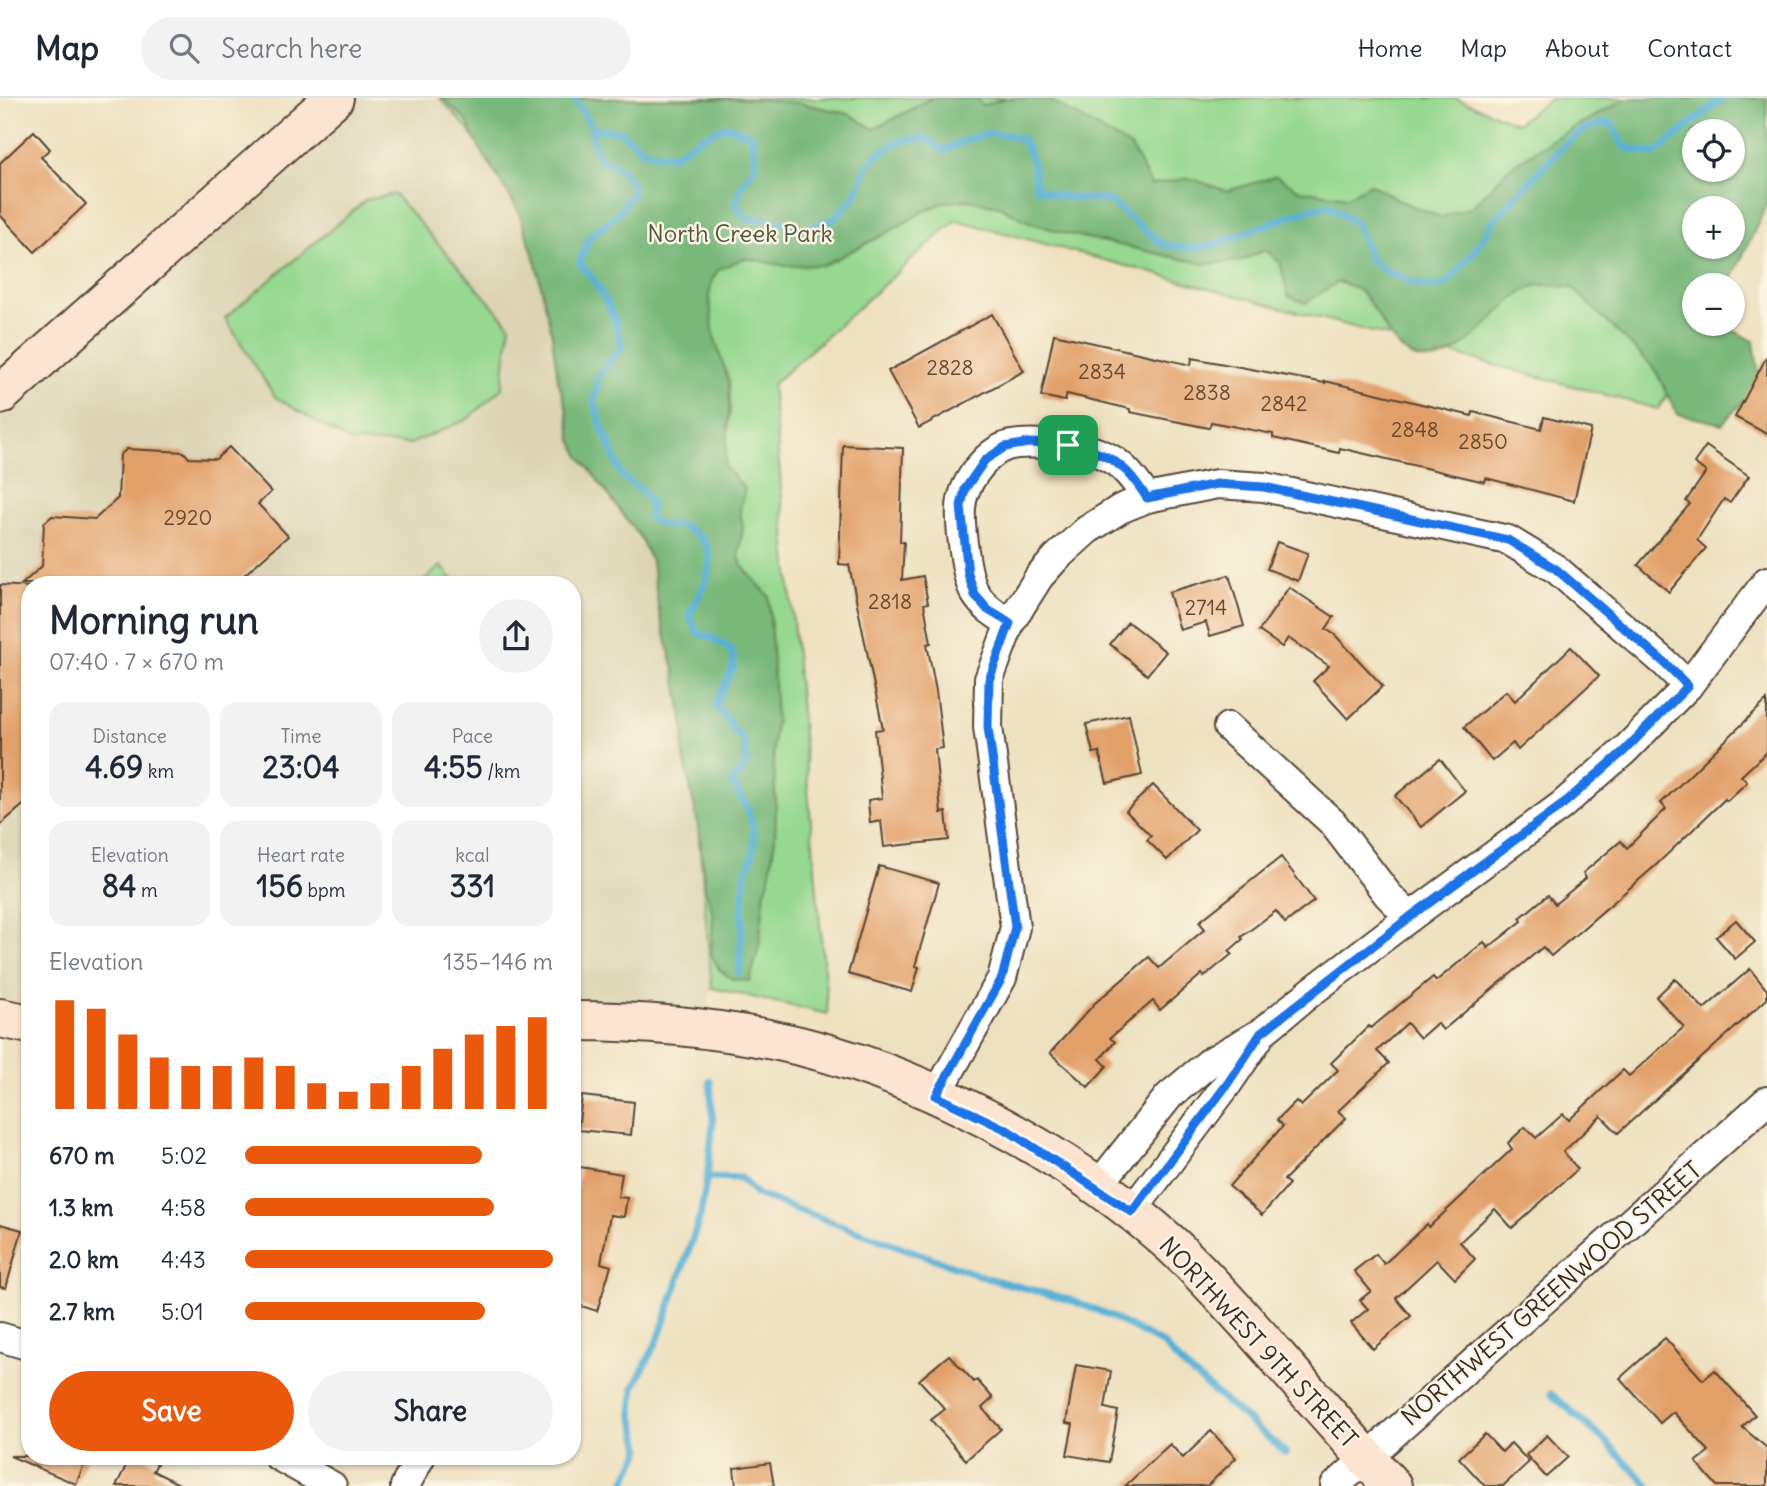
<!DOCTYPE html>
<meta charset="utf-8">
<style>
:root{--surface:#fff;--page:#f2f2f3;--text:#1f2937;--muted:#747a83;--line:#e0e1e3;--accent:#ea580c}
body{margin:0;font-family:Delius,sans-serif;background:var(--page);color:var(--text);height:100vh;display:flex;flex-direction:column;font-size:26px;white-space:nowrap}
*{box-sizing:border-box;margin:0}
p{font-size:23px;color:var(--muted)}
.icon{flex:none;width:38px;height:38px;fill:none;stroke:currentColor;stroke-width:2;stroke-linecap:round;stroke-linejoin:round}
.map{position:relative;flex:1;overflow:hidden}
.details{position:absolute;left:21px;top:478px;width:560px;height:889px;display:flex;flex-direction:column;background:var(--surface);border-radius:28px;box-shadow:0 2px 5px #0004}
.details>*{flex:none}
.controls{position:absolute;left:1682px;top:21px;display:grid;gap:14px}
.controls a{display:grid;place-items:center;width:63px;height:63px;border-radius:50%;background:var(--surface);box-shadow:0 2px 5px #0004;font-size:35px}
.pin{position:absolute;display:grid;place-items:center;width:60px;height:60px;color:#fff;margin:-30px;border-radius:14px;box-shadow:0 4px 10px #0006}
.round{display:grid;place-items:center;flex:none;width:74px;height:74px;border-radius:37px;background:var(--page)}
.overview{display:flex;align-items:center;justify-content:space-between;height:119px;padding:0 28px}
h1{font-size:38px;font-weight:700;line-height:52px}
.figures{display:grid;grid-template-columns:repeat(3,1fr);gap:10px;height:119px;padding:7px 28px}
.figures div{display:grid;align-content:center;border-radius:18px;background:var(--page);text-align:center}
.figures b{font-size:30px;font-weight:700}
.figures small{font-size:19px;font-weight:400}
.figures p{font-size:19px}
.chart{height:196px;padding:14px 28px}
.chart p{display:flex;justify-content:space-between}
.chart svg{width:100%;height:126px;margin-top:7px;stroke:var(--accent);stroke-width:6}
.cta{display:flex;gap:14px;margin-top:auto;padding:14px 28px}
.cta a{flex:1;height:80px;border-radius:42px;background:var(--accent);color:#fff;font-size:28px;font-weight:700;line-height:80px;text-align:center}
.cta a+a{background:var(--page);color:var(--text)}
ul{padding:0 28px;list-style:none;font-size:23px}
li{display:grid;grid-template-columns:112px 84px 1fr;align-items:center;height:52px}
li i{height:18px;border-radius:9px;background:var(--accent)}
header{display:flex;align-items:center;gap:42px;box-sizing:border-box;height:98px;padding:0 35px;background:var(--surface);border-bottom:2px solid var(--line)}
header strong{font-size:33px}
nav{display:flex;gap:38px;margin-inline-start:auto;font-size:24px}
.search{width:490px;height:63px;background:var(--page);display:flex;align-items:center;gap:18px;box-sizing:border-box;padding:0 24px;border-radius:38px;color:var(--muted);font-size:26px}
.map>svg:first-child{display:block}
.built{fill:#dcd4b4}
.green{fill:#96d890;stroke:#688157;stroke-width:2;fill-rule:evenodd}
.forest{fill:#78b87a;stroke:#5a714c;stroke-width:2;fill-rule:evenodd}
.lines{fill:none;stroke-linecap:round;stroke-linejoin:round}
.stream{stroke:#57b0d5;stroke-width:7}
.building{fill:#e2a069}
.street-casing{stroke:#564536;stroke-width:32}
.secondary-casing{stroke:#564536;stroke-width:42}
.street{stroke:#fff;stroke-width:28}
.secondary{stroke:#fde4d1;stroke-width:38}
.route-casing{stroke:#fff;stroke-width:14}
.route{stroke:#1a73e8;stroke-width:9}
.labels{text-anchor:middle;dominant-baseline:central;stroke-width:5;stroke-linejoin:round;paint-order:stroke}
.number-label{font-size:21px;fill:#654831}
.park-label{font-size:24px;fill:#52563a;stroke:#fcf5e5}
.street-label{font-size:24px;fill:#3b2a1e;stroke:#fcf5e5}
</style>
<header>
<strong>Map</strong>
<div class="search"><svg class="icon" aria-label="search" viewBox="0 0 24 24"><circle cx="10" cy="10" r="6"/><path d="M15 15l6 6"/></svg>Search here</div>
<nav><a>Home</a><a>Map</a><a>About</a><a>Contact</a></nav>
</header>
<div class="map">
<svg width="1767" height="1388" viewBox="0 0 1767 1388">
<rect width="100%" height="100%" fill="#fcf5e5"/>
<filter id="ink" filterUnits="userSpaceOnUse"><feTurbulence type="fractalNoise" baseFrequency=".0143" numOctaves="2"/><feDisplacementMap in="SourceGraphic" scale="14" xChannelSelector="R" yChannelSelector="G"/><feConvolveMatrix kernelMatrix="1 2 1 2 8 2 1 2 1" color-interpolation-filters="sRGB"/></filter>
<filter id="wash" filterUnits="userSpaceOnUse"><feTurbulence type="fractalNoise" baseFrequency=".00686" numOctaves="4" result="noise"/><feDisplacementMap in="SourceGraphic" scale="28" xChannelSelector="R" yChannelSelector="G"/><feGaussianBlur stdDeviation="1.57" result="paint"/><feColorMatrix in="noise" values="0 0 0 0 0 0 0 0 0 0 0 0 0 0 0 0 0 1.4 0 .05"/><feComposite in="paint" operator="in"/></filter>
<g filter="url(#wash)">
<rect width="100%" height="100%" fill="#eee1c0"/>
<path class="built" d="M357,0H440L655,240L712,890L706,913L638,905L572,903V486H30V911L0,906V317Z"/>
<g class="green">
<path d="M440,0H1455L1517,25L1552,0H1767L1726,187H1694V226L1701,245L1658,311L956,122L772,287L828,916L712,890L655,240ZM1694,33H1732V72H1694ZM1694,110H1732V149H1694Z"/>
<path d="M394,96L510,227L502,290L468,321L410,346L351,344L275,299L225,220L366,102Z"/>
<path d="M441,468L457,486H420Z"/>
</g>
<path class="forest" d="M443,0L748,1L800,5L849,16L874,31L932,0H976L982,7L1006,0H1046L1131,49L1151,87L1190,80L1227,93L1276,78L1300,92L1347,99L1370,86L1405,105L1441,119L1472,109L1509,70L1556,39L1627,0H1767V106L1729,187H1694V226H1720L1754,243L1760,286L1722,326L1677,316L1655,271L1572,189C1561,189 1545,185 1535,188C1502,199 1472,255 1436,261C1392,268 1385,218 1361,194C1356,189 1344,186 1337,184L1306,205L1288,198L1280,164L1265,152L1240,163L1205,166L1064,135L1031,125L999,108L969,102L945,104L925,113L883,137L824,167L785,168L745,160L719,171L712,182L709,197L714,238L729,284L730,308L725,369L745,391L740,411L743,430L739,458L742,468L769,498L776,620L773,646L776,714L775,740L769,782L765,793L759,848L750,883L732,881L719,871L711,856L713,816L705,789L699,731L683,654L684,628L674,571L659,514L652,465L641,441L579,357L572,342L566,308L558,282L552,237L535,161L518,112L472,37L468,24ZM1694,33H1732V72H1694ZM1694,110H1732V149H1694Z"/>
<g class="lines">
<g class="stream">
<path d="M574,0L593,31L592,43L601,62C620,69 628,74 633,94L619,114L589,140L579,165C603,190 614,216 622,249L598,278L594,303L600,324L622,378L642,393L651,405L650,420C654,423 660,427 665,427C671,428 675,426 681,428C727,446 708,485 689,516L697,535L715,541L731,552L734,568L715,607L744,644L746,668L731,685C752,708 763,747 745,775L739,875"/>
<path d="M593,31L620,33L645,54L673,58L700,40L727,28L751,37L756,66L742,87L735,106L746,120L774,123L804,132L834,121L856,97L865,72L876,57L900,43L926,40L944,53C973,38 991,29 1023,42L1033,64L1036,90C1060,100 1082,103 1107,101L1163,147L1186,150L1208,149L1295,116L1328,107L1355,124L1371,163L1392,176L1417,186L1431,189L1446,186L1473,155L1497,118L1568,43L1589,29L1611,24L1624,49L1654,56L1723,0"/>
<path d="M707,1079L741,1080L756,1096L782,1106L987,1180L1070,1202L1104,1215L1163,1246L1180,1265L1286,1355"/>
<path d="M1551,1296L1601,1339L1649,1388"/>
<path d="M623,1388L641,1351L632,1314L634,1289L659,1239L700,1119L707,1079L713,1025L710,983"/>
</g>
</g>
<g id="blocks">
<g class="building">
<path d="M34,33L50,51L41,59L86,106L35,154L0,117V65Z"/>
<path d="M992,216L1024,273L919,330L888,273Z"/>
<path d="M1054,236L1191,267L1192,260L1325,285V283L1472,318L1473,314L1541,331L1544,319L1591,331L1574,403L1486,380L1485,384L1340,350L1339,355L1273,340V336L1211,324L1209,330L1130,314V311L1067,296L1065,303L1041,298Z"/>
<path d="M1767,258V336L1735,319Z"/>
<path d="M843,347L903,350L900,444H904L902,482L923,478L928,505L924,506L931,545L927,546L936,593L943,650L935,651L941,715L946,714L949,742L884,749L881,723L870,725L868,702L882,700L875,632L883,631L849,467L839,466Z"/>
<path d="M1706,348L1749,378L1730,405L1724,401L1697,442L1706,450L1669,494L1638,467L1690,406L1686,403L1706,374L1694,365Z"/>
<path d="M229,349L271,394L258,406L288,438L234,486H22L42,468L44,425L52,418L95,421L118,400L120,357L127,351L184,354L189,360L216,361Z"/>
<path d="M1277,444L1308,455L1298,483L1267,471Z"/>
<path d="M1229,477L1244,528L1210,538L1206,524L1180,532L1169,494Z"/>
<path d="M0,487L30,489V701L0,727Z"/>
<path d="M1289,489L1334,519L1326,531L1335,537L1383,588L1348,621L1313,583L1329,568L1288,540L1282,549L1259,533Z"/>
<path d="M1128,524L1166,554L1147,577L1110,546Z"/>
<path d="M1571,549L1599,578L1518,652L1513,645L1492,663L1464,629L1506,593L1515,603Z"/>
<path d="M1767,602V654L1741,678L1747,684L1727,703L1725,701L1654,769L1551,858L1543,849L1443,932L1437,925L1420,940L1407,925L1377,953L1389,965L1338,1013L1346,1020L1284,1082L1289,1086L1262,1117L1229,1088L1283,1028L1277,1022L1296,1003L1301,1008L1338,972L1331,965L1369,928L1371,930L1433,879L1436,883L1484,844L1488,850L1522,823L1520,820L1548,797L1555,806L1586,780L1583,775L1621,743L1627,750L1666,711L1661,705Z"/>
<path d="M1129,617L1142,677L1107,685L1099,654L1093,655L1086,626Z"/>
<path d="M1440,661L1465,693L1421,729L1395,698Z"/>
<path d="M1153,687L1197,732L1167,762L1147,742L1151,738L1126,713Z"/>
<path d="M1281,759L1314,803L1285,825L1276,813L1241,839L1243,841L1229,853L1232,856L1204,879L1202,876L1160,912L1153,903L1110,940L1115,944L1100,961L1107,968L1088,989L1050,955L1095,905L1149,859L1159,870L1205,831L1199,824Z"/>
<path d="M879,768L939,785L915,868L919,869L912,894L848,876Z"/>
<path d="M1736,822L1755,844L1735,861L1716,839Z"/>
<path d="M1750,871L1767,892V901L1618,1035L1601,1018L1563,1054L1578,1071L1512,1130L1495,1111L1460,1144L1475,1161L1455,1181L1437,1162L1396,1200L1411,1218L1373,1251L1351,1225L1368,1211L1360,1202L1371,1193L1354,1173L1376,1156L1384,1166L1427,1126L1429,1129L1512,1051L1508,1045L1525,1029L1536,1040L1563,1016L1569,1022L1623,972L1629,978L1684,929L1656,899L1675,881L1704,911Z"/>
<path d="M582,998L634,1004L631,1037L578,1032Z"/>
<path d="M580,1069L622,1076L618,1099L627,1100L624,1119L610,1117L601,1165L611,1168L597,1213L572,1205V1092H576Z"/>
<path d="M0,1126L22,1132L6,1190L0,1189Z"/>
<path d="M1665,1240L1703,1282L1715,1272L1755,1317L1742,1329L1767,1350V1388H1717L1696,1364L1709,1353L1673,1314L1660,1325L1620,1280Z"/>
<path d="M949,1257L974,1284L977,1282L993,1300L982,1310L1001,1331L966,1362L931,1322L945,1311L919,1282Z"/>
<path d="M1076,1267L1111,1273L1105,1310L1118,1313L1109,1364L1067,1357L1073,1326L1066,1325Z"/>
<path d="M1211,1333L1236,1360L1207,1388H1125L1170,1346L1183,1360Z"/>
<path d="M1485,1336L1502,1354L1511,1345L1529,1364L1503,1388H1485L1459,1360Z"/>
<path d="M1547,1337L1568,1359L1546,1379L1526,1357Z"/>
<path d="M10,1358H88L76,1386Z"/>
<path d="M131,1358H142L157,1366L153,1373L183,1388H116Z"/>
<path d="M770,1365L774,1388H736L734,1370Z"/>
</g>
</g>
</g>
<g filter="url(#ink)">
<use href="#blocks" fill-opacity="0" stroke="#564536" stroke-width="2"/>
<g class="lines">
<defs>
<g id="street">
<path d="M1010,525C974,504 970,493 964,453C962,439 960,424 961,410C962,387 985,355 1007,348C1020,344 1035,346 1049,346C1070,347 1093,350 1111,361C1127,370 1137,386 1147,400"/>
<path d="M1228,629L1332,724L1388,797L1410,819"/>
<path d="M936,998L1002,880L1015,829L988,629L989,581L1010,525L1039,479L1056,460L1087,432L1120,411L1147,400L1217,386L1264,389L1508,442L1556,471L1666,566L1688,588"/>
<path d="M1097,1089L1169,998L1210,964L1261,935L1311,894L1410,819L1561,708L1624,653L1688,588L1767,483"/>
<path d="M1132,1113L1228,985L1258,941"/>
<path d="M0,1239L30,1248"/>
<path d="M278,1358L332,1388"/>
<path d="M405,1388L421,1358"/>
<path d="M1335,1388L1767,1003"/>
</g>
<g id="secondary">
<path d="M0,297L334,0"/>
<path d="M0,920L30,926"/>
<path d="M572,923C641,923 710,929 778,943C912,971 1068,1054 1170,1145C1204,1176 1234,1211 1265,1245C1307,1293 1349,1341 1392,1388"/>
</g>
</defs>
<use href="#street" class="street-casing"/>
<use href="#secondary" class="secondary-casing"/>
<use href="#street" class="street"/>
<use href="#secondary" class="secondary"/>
</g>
</g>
<g class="lines" filter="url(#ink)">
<defs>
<path id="route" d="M1029,345C1061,347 1098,347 1123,370C1133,378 1140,390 1147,400L1217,386L1264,389L1508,442L1556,471L1666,566L1688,588L1624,653L1561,708L1410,819L1261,935L1228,985L1132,1114L1007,1032L936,998L1002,880L1015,829L988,629L989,582L1010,525L988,512L975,497L968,476L961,408L965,391L985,362L1005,349Z"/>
</defs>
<use href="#route" class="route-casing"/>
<use href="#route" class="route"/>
</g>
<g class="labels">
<g class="number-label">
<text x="950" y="269">2828</text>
<text x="1102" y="273">2834</text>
<text x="1207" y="294">2838</text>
<text x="1284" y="305">2842</text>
<text x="1415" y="331">2848</text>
<text x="1483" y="343">2850</text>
<text x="188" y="419">2920</text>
<text x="890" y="503">2818</text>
<text x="1206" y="509">2714</text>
</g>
<g class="park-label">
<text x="740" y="135">North Creek Park</text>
</g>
<g class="street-label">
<text transform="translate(1551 1195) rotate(-41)">NORTHWEST GREENWOOD STREET</text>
<text transform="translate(1259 1244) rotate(47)">NORTHWEST 9TH STREET</text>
</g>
</g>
</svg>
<div class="controls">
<a><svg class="icon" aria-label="locate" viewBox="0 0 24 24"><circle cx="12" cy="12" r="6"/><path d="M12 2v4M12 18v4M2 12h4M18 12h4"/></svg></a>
<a>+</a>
<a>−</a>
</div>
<div class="pin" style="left:1068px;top:347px;background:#1e9e55"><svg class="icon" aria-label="arrive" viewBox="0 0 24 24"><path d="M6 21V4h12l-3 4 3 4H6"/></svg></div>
<section class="details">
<div class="overview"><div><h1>Morning run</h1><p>07:40 · 7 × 670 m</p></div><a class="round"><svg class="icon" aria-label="share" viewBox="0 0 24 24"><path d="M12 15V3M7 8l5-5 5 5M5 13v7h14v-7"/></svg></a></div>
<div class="figures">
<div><p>Distance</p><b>4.69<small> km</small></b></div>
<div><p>Time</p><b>23:04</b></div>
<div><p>Pace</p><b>4:55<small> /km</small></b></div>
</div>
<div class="figures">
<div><p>Elevation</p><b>84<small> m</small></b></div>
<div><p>Heart rate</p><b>156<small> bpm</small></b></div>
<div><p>kcal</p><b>331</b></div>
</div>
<div class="chart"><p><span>Elevation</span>135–146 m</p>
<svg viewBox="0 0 160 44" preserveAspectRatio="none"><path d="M5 44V6M15 44V9M25 44V18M35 44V26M45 44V29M55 44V29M65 44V26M75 44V29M85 44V35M95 44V38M105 44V35M115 44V29M125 44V23M135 44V18M145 44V15M155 44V12"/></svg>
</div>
<ul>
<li><b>670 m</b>5:02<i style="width:77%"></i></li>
<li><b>1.3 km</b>4:58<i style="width:81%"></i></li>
<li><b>2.0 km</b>4:43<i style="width:100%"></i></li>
<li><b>2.7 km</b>5:01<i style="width:78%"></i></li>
</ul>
<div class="cta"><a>Save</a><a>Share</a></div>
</section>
</div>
